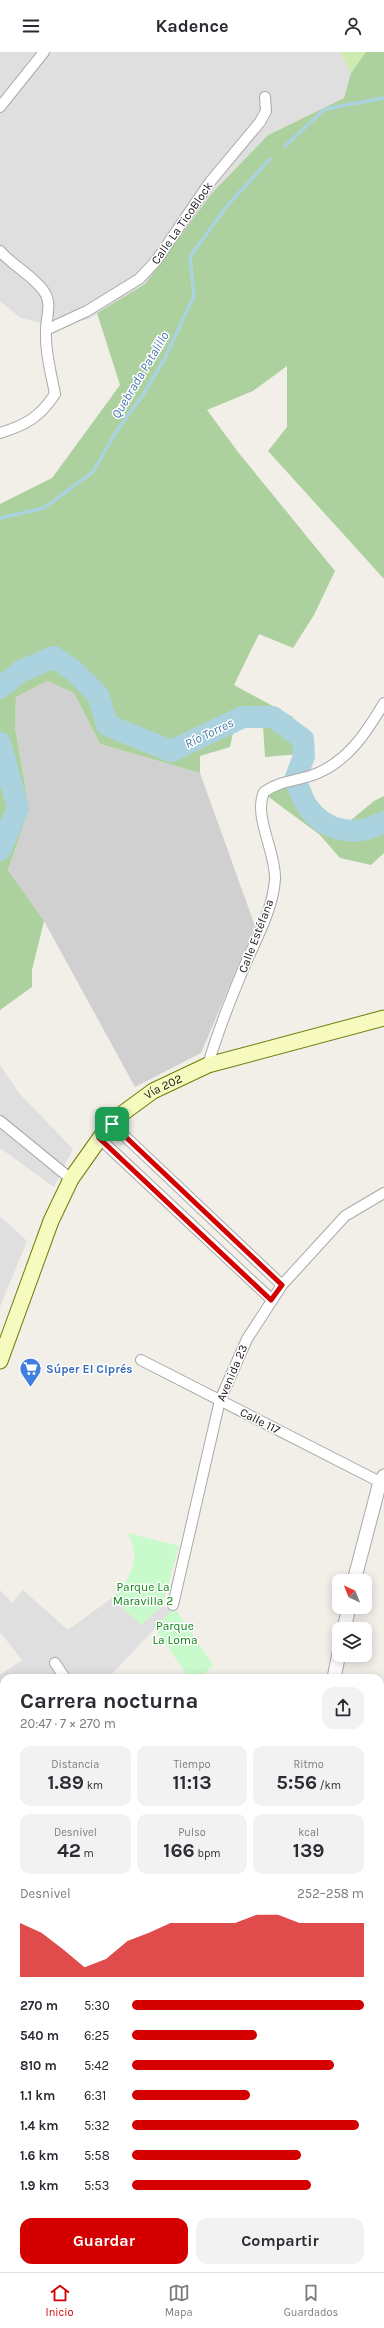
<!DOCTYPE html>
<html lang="es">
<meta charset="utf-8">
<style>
:root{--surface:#fff;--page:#f2f2f3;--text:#2b2b33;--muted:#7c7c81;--line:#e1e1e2;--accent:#d40000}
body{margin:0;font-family:Karla,sans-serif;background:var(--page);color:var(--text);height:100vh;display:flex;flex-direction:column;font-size:15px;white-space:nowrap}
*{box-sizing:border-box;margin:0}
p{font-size:13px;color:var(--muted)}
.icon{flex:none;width:22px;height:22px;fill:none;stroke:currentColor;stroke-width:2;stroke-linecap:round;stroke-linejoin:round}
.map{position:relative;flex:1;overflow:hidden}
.side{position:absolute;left:0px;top:1622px;width:384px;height:598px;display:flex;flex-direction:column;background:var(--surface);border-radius:12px 12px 0 0;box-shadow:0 2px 10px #0003}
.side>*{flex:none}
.needle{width:26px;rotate:317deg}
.buttons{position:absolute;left:332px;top:1522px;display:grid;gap:8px}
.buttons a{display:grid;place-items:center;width:40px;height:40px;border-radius:8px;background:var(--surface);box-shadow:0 2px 10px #0003;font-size:20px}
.pin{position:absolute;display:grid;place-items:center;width:34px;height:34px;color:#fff;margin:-17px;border-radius:8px;box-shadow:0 2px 6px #0006}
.round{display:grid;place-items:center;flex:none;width:42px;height:42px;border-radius:12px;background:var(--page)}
.headline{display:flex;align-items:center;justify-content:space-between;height:68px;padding:0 20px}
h1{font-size:22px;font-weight:700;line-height:30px}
.figures{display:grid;grid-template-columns:repeat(3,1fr);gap:6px;height:68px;padding:4px 20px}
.figures div{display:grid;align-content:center;border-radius:10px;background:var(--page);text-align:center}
.figures b{font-size:20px;font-weight:700}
.figures small{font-size:11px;font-weight:400}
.figures p{font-size:11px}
.chart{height:112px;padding:8px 20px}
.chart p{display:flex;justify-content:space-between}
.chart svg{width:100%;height:72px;margin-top:4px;fill:var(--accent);opacity:.7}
.button{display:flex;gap:8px;margin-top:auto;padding:8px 20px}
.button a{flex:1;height:46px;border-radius:12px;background:var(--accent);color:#fff;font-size:16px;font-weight:700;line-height:46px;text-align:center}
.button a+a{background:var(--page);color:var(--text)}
ul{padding:0 20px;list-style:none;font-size:13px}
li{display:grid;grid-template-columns:64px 48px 1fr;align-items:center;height:30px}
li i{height:10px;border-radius:5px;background:var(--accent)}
header{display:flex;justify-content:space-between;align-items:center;height:52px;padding:0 20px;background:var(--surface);font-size:18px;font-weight:700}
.dock{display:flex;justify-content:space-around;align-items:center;height:56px;border-top:1px solid var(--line);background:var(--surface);font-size:11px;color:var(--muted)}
.dock a{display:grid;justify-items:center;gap:2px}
.dock .active{color:var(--accent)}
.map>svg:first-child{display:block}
.residential{fill:#e0dfdf}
.education{fill:#ffffe5}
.religious{fill:#d0d0d0}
.grass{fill:#cdebb0}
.forest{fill:#add19e}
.park{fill:#c8facc}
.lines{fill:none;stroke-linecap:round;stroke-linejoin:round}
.stream{stroke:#aad3df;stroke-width:3.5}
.river{stroke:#aad3df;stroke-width:22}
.pedestrian-casing{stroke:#a9a9a9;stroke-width:10}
.minor-casing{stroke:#a9a9a9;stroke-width:12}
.tertiary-casing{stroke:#a9a9a9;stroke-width:15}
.secondary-casing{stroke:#707d05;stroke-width:17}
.pedestrian{stroke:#fff;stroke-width:8}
.minor{stroke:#fff;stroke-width:10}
.tertiary{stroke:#fff;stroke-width:13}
.secondary{stroke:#f7fabf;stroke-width:15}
.route-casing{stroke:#fff;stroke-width:8}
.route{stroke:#d40000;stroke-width:5}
.labels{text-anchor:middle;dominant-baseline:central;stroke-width:3;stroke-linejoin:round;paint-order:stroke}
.street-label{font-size:12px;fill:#222;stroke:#fff}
.shop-label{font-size:12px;font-weight:bold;fill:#366cbe;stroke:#fff;text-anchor:start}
.park-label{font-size:12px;fill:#0c8416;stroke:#fff}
.water-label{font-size:13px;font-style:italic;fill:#4a7aab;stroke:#fff}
</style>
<header><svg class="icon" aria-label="menu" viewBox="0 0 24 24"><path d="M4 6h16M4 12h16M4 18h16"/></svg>Kadence<svg class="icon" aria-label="person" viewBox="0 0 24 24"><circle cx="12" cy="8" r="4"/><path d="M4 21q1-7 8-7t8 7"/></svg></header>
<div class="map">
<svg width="384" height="2220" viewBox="0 0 384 2220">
<rect width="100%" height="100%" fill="#f2efe9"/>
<g class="residential">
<path d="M0,0H340L351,21L344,46L268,83L212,141L145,232L89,267L52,274L21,266L0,249Z"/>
<path d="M0,1013L19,1041L73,1097L54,1135L0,1096Z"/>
<path d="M0,1164L27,1189L0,1255Z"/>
<path d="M0,1538L12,1551L23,1538L68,1578L112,1546L141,1573L162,1554L172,1558L111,1623V1626H4V1764L0,1738V1623L22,1608L0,1580Z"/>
</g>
<path class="education" d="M149,2216H189L191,2220H133Z"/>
<path class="religious" d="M47,629L74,641L100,692L200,721L255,874L201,1001L135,1035L44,869L8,818L29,757L15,675L16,645Z"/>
<path class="grass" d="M340,0H366L351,21Z"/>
<g class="forest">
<path d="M366,0H384V527L268,399L287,375V314L253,339L207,358L238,400L335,519L314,563L293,596L259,582L234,633L293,665L300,702L265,705L263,674L234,676L230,695L200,704V721L100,692L74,641L47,629L16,645L15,675L29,757L8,818L44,869L32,918V935L0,958V452L52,426L120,333L97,261L145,232L212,141L268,83L344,46L351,21Z"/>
<path d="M285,730L339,778L374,749L384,744V801L371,813L340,806L320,783L266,743Z"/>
</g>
<g class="park">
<path d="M128,1481L179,1494L162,1554L141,1573L112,1546C123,1538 137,1515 134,1499C133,1493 130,1487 128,1481Z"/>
<path d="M172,1558H176L213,1613L200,1626H189L155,1576Z"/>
<path d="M3,2163L4,2216H99V2220H0V2183Z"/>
</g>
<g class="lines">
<g class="stream">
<path d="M285,94L325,57L384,46"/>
<path d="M0,466L44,456L93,420L116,380L143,343L165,306L194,244L190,205L226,155L270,107"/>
</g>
<g class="river">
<path d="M0,636L21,619L54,605L74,619L98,643L107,673L171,699L243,665H273L303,687L304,704L295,728C299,736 302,746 307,754C326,781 356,785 384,770"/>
<path d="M0,691L18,756L0,798"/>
</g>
<defs>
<path id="pedestrian" d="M0,2216H4"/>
<g id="minor">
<path d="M0,55L44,0"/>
<path d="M0,199C12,213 31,222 43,238C53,251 46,264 46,279C45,300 51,321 55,342C40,365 26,373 0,381"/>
<path d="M46,278L87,259L139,227L156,209L210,130L260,70L266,59L265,45"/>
<path d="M208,1013C218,978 231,946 245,913C257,885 273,857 275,827C276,800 253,764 264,740C280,728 300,729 318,721C350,707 367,679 384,651"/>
<path d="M0,1069L71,1127"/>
<path d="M112,1072L282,1233"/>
<path d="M99,1086L271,1247"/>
<path d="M141,1308L380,1430"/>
<path d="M173,1553L220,1348L247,1287L282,1233L345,1164L384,1141"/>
<path d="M55,1611L65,1626"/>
<path d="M380,1737L384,1738"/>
<path d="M0,1853L4,1852"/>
<path d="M0,1991L4,1990"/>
<path d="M380,2076L384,2074"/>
</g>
<g id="tertiary">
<path d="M354,1529L380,1430L384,1424"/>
<path d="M344,1577L349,1555"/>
<path d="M334,1626L339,1601"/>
<path d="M380,1975L384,1982"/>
</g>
<g id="secondary">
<path id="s1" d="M0,1309L51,1169L71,1127L105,1079L119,1064L153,1039L208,1013L384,966"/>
</g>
</defs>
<use href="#pedestrian" class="pedestrian-casing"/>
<use href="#minor" class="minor-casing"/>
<use href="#tertiary" class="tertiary-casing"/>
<use href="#secondary" class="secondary-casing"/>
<use href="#pedestrian" class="pedestrian"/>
<use href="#minor" class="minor"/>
<use href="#tertiary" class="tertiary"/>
<use href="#secondary" class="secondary"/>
</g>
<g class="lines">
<defs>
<path id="route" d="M112,1072L282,1233L271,1248L99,1086Z"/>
</defs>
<use href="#route" class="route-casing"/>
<use href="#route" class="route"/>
</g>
<defs>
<symbol id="supermarket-pin" viewBox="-11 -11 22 30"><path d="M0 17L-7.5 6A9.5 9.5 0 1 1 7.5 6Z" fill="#3f7fe0" stroke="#fff"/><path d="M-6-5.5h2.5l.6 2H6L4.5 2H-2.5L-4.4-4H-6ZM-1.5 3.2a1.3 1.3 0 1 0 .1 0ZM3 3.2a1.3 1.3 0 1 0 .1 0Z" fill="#fff"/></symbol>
</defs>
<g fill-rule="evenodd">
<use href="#supermarket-pin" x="18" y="1304" width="25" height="34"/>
</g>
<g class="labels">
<g class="street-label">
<text transform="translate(182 171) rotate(-55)">Calle La TicoBlock</text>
<text transform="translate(256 884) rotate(-69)">Calle Estéfana</text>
<text stroke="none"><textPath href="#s1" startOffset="328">Vía 202</textPath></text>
<text transform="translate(232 1321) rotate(-67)">Avenida 23</text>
<text transform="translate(260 1369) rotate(27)">Calle 117</text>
</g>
<g class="shop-label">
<text x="46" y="1317">Súper El Ciprés</text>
</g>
<g class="park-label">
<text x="143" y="1535">Parque La<tspan x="143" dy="14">Maravilla 2</tspan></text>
<text x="175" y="1574">Parque<tspan x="175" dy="14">La Loma</tspan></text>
</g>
<g class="water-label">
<text transform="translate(140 323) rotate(-59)">Quebrada Patalillo</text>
<text transform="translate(209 681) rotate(-26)">Río Torres</text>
</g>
</g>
</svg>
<div class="buttons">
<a><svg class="needle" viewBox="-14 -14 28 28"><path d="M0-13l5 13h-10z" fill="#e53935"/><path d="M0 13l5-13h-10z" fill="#7c7c81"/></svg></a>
<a><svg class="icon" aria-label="layers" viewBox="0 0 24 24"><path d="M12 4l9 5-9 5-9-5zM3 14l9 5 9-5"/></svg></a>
</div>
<div class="pin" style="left:112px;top:1072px;background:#1e9e55"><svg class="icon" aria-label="arrive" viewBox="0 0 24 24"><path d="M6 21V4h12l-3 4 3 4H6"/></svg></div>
<section class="side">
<div class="headline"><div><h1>Carrera nocturna</h1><p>20:47 · 7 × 270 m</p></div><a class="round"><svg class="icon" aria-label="share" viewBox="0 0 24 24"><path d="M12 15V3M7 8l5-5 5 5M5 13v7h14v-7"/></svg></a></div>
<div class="figures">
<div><p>Distancia</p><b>1.89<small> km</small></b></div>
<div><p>Tiempo</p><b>11:13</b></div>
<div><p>Ritmo</p><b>5:56<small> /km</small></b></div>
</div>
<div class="figures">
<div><p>Desnivel</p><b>42<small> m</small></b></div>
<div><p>Pulso</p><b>166<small> bpm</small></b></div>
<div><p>kcal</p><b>139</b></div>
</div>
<div class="chart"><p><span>Desnivel</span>252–258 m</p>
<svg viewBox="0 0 160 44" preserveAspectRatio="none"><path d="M0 44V11L10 17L20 27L30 38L40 33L50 22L60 17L70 11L80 11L90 11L100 11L110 6L120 6L130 11L140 11L150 11L160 11V44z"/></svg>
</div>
<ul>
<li><b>270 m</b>5:30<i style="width:100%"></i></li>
<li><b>540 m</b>6:25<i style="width:54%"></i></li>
<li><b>810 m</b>5:42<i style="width:87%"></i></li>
<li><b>1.1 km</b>6:31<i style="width:51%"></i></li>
<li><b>1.4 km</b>5:32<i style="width:98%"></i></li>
<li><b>1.6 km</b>5:58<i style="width:73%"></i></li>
<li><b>1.9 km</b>5:53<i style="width:77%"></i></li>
</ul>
<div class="button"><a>Guardar</a><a>Compartir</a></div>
</section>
</div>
<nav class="dock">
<a class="active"><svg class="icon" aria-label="home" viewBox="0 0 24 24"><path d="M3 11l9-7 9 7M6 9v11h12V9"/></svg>Inicio</a>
<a><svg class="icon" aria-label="map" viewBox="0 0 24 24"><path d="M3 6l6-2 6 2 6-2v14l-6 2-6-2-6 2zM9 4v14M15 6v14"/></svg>Mapa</a>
<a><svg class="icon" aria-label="saved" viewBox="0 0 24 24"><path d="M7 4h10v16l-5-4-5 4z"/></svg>Guardados</a>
</nav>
